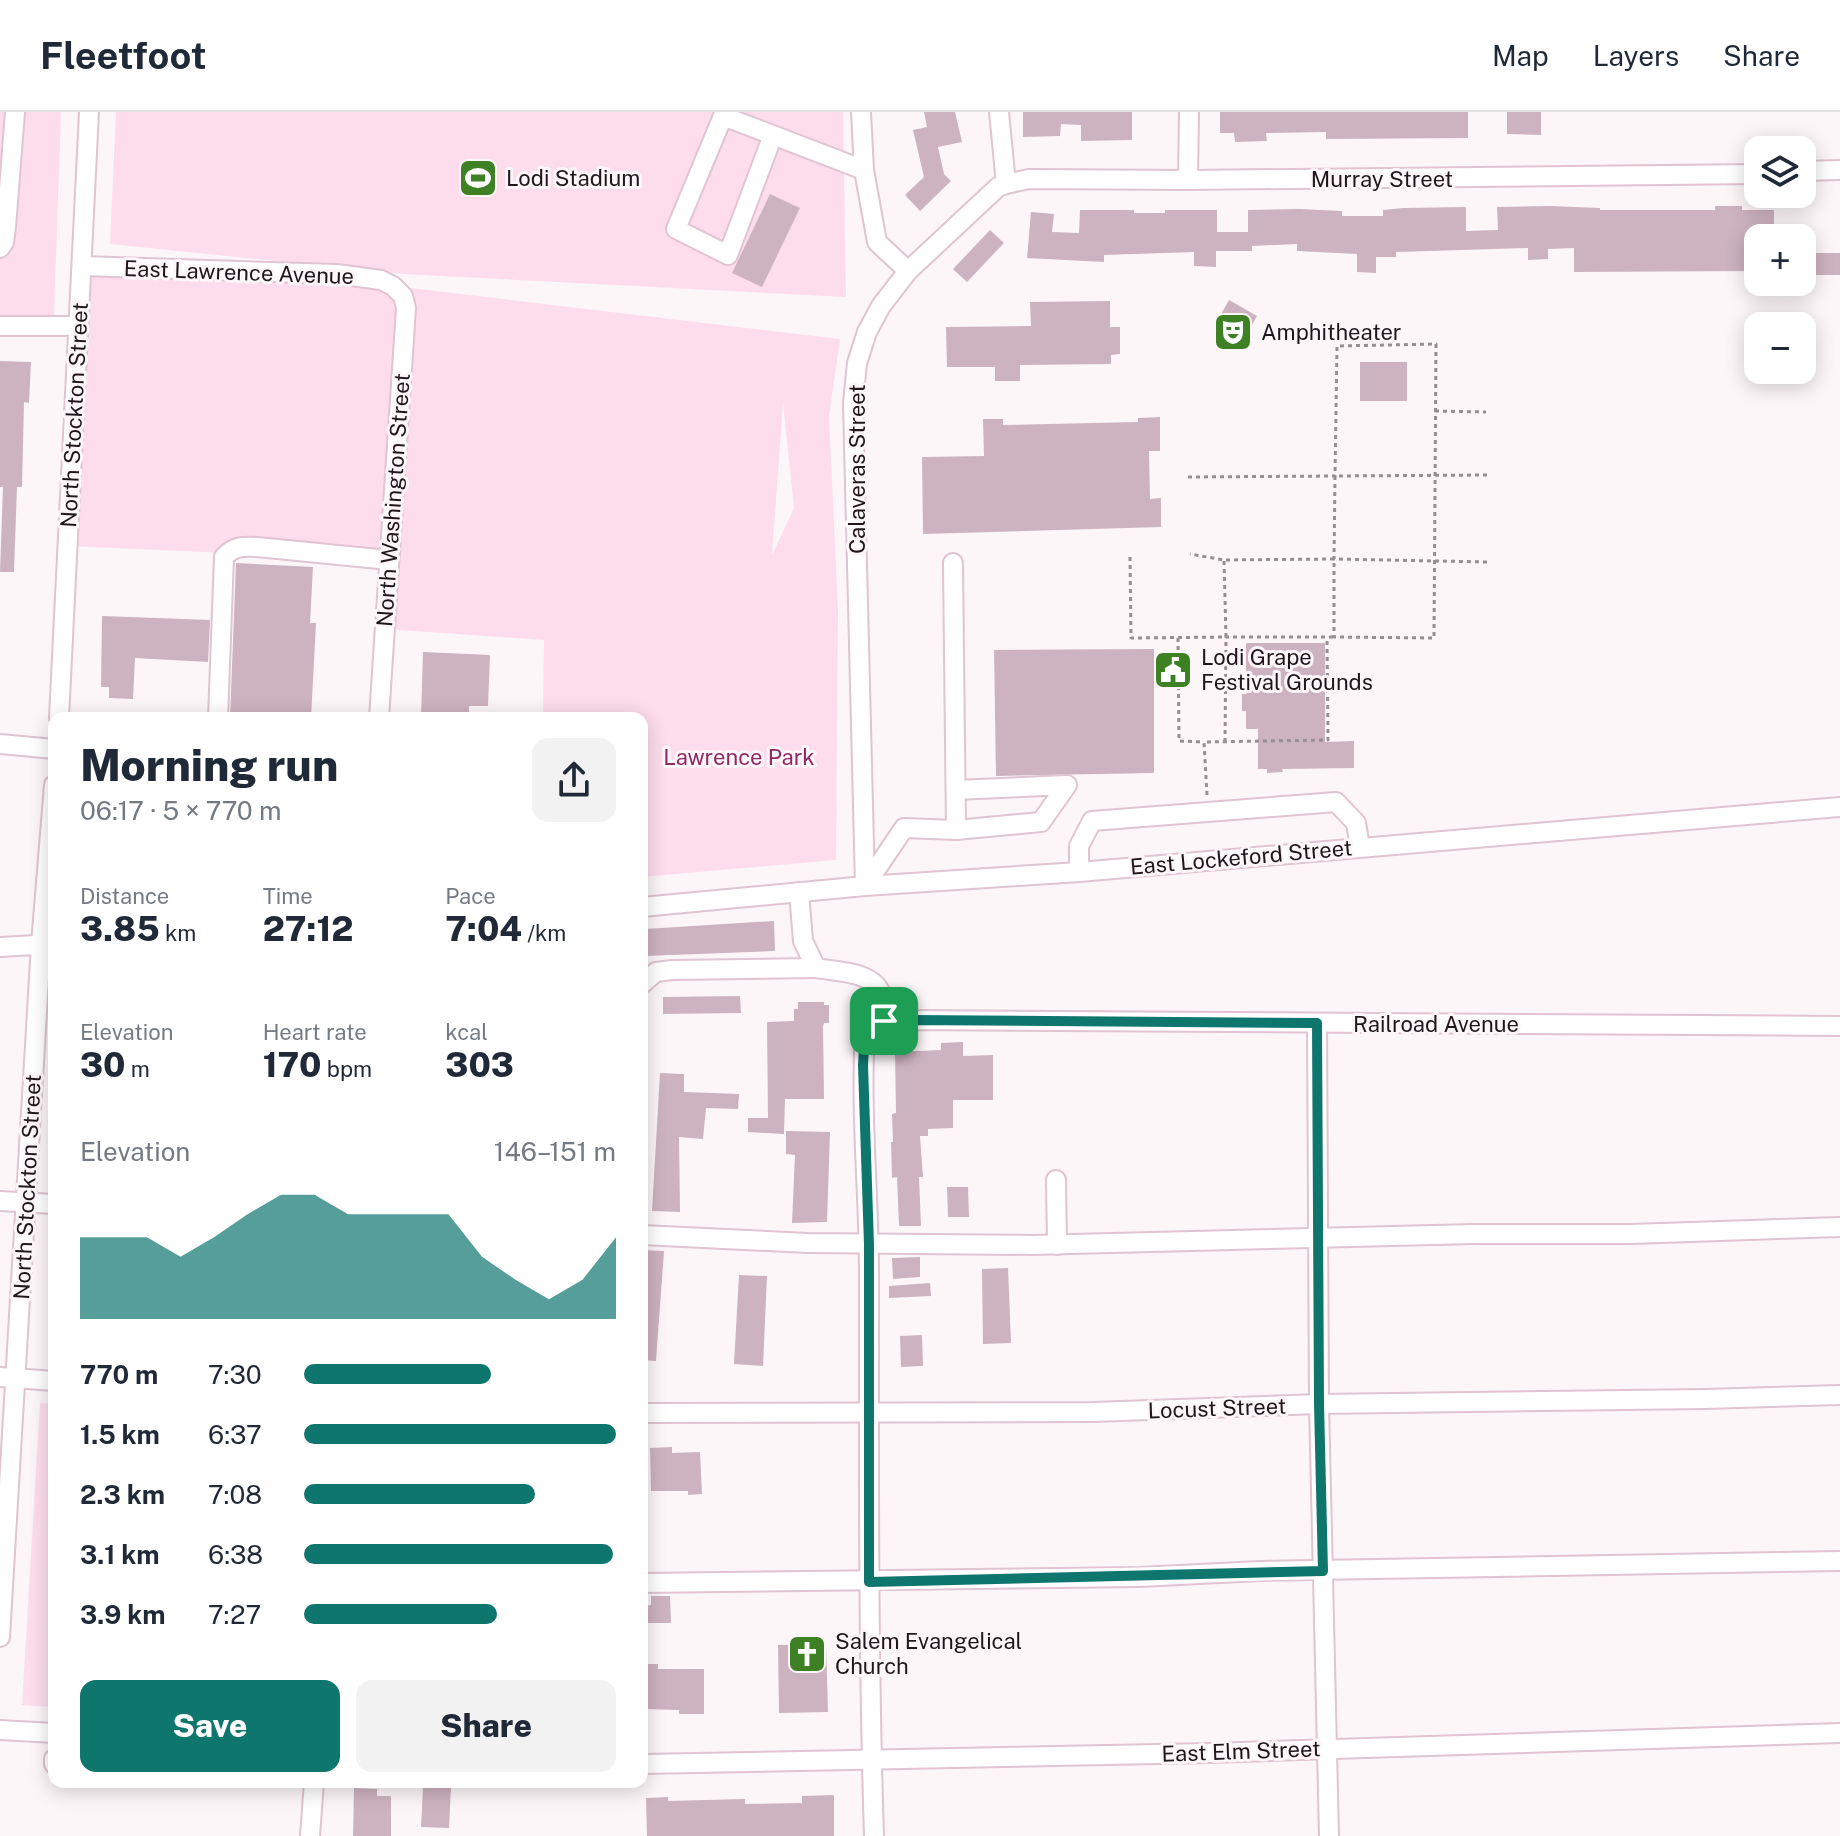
<!DOCTYPE html>
<meta charset="utf-8">
<style>
:root{--surface:#fff;--page:#f2f2f3;--text:#1f2937;--muted:#747a83;--line:#e0e1e3;--accent:#0f766e}
body{margin:0;font-family:"Public Sans",sans-serif;background:var(--page);color:var(--text);height:100vh;display:flex;flex-direction:column;font-size:30px;white-space:nowrap}
*{box-sizing:border-box;margin:0}
p{font-size:26px;color:var(--muted)}
.icon{flex:none;width:44px;height:44px;fill:none;stroke:currentColor;stroke-width:2;stroke-linecap:round;stroke-linejoin:round}
.map{position:relative;flex:1;overflow:hidden}
.details{position:absolute;left:48px;top:600px;width:600px;height:1076px;display:flex;flex-direction:column;background:var(--surface);border-radius:16px;box-shadow:0 4px 20px #0003}
.details>*{flex:none}
.fabs{position:absolute;left:1744px;top:24px;display:grid;gap:16px}
.fabs a{display:grid;place-items:center;width:72px;height:72px;border-radius:16px;background:var(--surface);box-shadow:0 4px 20px #0003;font-size:40px}
.pin{position:absolute;display:grid;place-items:center;width:68px;height:68px;color:#fff;margin:-34px;border-radius:16px;box-shadow:0 4px 12px #0006}
.round{display:grid;place-items:center;flex:none;width:84px;height:84px;border-radius:16px;background:var(--page)}
.headline{display:flex;align-items:center;justify-content:space-between;height:136px;padding:0 32px}
h1{font-size:44px;font-weight:800;line-height:60px}
.figures{display:grid;grid-template-columns:repeat(3,1fr);gap:12px;height:136px;padding:8px 32px}
.figures div{display:grid;align-content:center}
.figures b{font-size:34px;font-weight:800}
.figures small{font-size:22px;font-weight:400}
.figures p{font-size:22px}
.chart{height:224px;padding:16px 32px}
.chart p{display:flex;justify-content:space-between}
.chart svg{width:100%;height:144px;margin-top:8px;fill:var(--accent);opacity:.7}
.button{display:flex;gap:16px;margin-top:auto;padding:16px 32px}
.button a{flex:1;height:92px;border-radius:16px;background:var(--accent);color:#fff;font-size:32px;font-weight:800;line-height:92px;text-align:center}
.button a+a{background:var(--page);color:var(--text)}
ul{padding:0 32px;list-style:none;font-size:26px}
li{display:grid;grid-template-columns:128px 96px 1fr;align-items:center;height:60px}
li i{height:20px;border-radius:10px;background:var(--accent)}
header{display:flex;align-items:center;gap:48px;box-sizing:border-box;height:112px;padding:0 40px;background:var(--surface);border-bottom:2px solid var(--line)}
header strong{font-size:38px}
nav{display:flex;gap:44px;margin-inline-start:auto;font-size:28px}
.map>svg:first-child{display:block}
.green{fill:#fdddec;fill-rule:evenodd}
.building{fill:#cdb3bf}
.lines{fill:none;stroke-linecap:round;stroke-linejoin:round}
.minor-casing{stroke:#e0c4d1;stroke-width:22}
.path{stroke:#968e92;stroke-width:3;stroke-dasharray:4 4;stroke-linecap:butt}
.minor{stroke:#fff;stroke-width:18}
.route-casing{stroke:#fff;stroke-width:16}
.route{stroke:#0f766e;stroke-width:10}
.labels{text-anchor:middle;dominant-baseline:central;stroke-width:6;stroke-linejoin:round;paint-order:stroke}
.poi-label{font-size:22px;fill:#20161b;stroke:#fcf6f9;text-anchor:start}
.street-label{font-size:22px;fill:#20161b;stroke:#fcf6f9}
.park-label{font-size:22px;fill:#902865;stroke:#fcf6f9}
</style>
<header>
<strong>Fleetfoot</strong>
<nav><a>Map</a><a>Layers</a><a>Share</a></nav>
</header>
<div class="map">
<svg width="1840" height="1724" viewBox="0 0 1840 1724">
<rect width="100%" height="100%" fill="#fcf6f9"/>
<g class="green">
<path d="M0,0H61L54,203H0Z"/>
<path d="M116,0H843L846,185L403,162L110,132Z"/>
<path d="M82,154L393,174L840,227L829,304L838,500L836,748L642,765V606H543L544,528L385,517L386,448L67,434ZM783,291L794,396L772,443L783,292Z"/>
<path d="M40,1291H54V1595L22,1593Z"/>
</g>
<g class="building">
<path d="M924,0H955L962,30L938,35L944,62L951,69L920,99L905,83L924,65L913,18L927,15Z"/>
<path d="M1023,0H1132V28L1081,29V13L1061,12L1060,24L1023,25Z"/>
<path d="M1220,0H1468V26L1326,27V20L1266,21L1267,29L1235,30L1234,21H1220Z"/>
<path d="M1507,0H1541V23L1507,22Z"/>
<path d="M770,82L800,96L762,175L732,161Z"/>
<path d="M1550,94L1600,96V98H1715V94H1742V98H1774V126H1758V159L1574,160V136L1548,137V147L1528,148V136L1396,140V145H1376V161L1357,160V142L1297,139V132L1252,134V139H1216V155L1194,154V140L1104,143V150L1027,146L1031,100L1054,102L1052,120L1079,121L1080,98H1134V101H1165V98H1217V120H1248V98L1300,97L1342,99V104H1383V98L1403,96L1466,95V119L1498,118L1497,95Z"/>
<path d="M990,118L1004,131L967,170L953,157Z"/>
<rect x="1802" y="141" width="38" height="22"/>
<path d="M1229,188L1257,204L1243,229L1215,213Z"/>
<path d="M1110,189V215H1120V242L1111,243V252L1020,253V269H995V255H947L946,215L1031,214L1030,190Z"/>
<path d="M0,249L31,250L29,291L24,290L22,375H17L14,460H0L3,375H0Z"/>
<rect x="1360" y="250" width="47" height="39"/>
<path d="M1160,305V339H1149L1150,387L1161,386V415L923,422L922,345L984,344L983,307H1003V313L1138,310V306Z"/>
<path d="M236,451L313,455L310,511H316L311,606H230Z"/>
<path d="M102,504L210,508L208,550L135,546L133,587L109,586V575H101Z"/>
<path d="M1246,531H1325V630L1354,629V656L1282,657L1283,660L1267,661V657H1258V617H1246V599H1242V582H1246Z"/>
<path d="M1154,537V661L996,664L994,538Z"/>
<path d="M423,540L490,543L488,594H469V606H421Z"/>
<path d="M774,809L775,839L645,844V817Z"/>
<path d="M740,884L741,901L663,902V885Z"/>
<path d="M798,890H824V893H829V911H824L823,914L824,987H785L784,1022L748,1020V1006H768L767,910L794,909V897H798Z"/>
<path d="M963,930V944L993,943V988H953V1016L928,1017V1024H920L923,1065H919L921,1114H899L897,1065L892,1066L891,1030H893L892,1002L896,1001L895,940L941,938V931Z"/>
<path d="M660,961L684,962V980L739,982L738,997L706,996L703,1027L679,1025L680,1100L652,1099Z"/>
<path d="M786,1019L830,1020L827,1110L792,1111L795,1043L786,1042Z"/>
<path d="M947,1075H968L969,1105H948Z"/>
<path d="M642,1138L664,1139L656,1249L642,1248V1201H645L648,1170H642Z"/>
<path d="M920,1145V1165L893,1167L892,1146Z"/>
<path d="M1008,1156L1011,1231L983,1232L982,1157Z"/>
<path d="M739,1163L767,1164L763,1254L734,1252Z"/>
<path d="M930,1171L931,1184L889,1186V1174Z"/>
<path d="M922,1223L923,1254L901,1255L900,1224Z"/>
<path d="M672,1335V1341L700,1340L702,1382L688,1383V1379H651L650,1336Z"/>
<path d="M651,1484H670L671,1511H644L643,1494L651,1493Z"/>
<path d="M826,1532L828,1600L779,1601L778,1533Z"/>
<path d="M642,1552H658V1557H704V1602H679V1598L642,1597Z"/>
<path d="M423,1675L451,1676L449,1716L421,1715Z"/>
<path d="M354,1676L377,1677V1684H391V1724H353Z"/>
<path d="M834,1683V1724H647L646,1686L668,1685V1689L745,1687V1692L802,1691V1684Z"/>
</g>
<g class="lines">
<defs>
<g id="minor">
<path d="M861,0L864,58L877,130L908,159"/>
<path d="M999,0L1006,72"/>
<path d="M773,23L728,143L676,117L723,4L864,58"/>
<path d="M1802,59L1840,58"/>
<path d="M1188,68L1189,0"/>
<path d="M0,136L4,130L6,115L15,0"/>
<path d="M82,154L337,162L381,168L393,174L403,184L406,196L379,606"/>
<path d="M0,214H78"/>
<path d="M59,606L89,0"/>
<path d="M218,606L224,445C234,434 243,434 257,435L389,448"/>
<path d="M0,632L54,637"/>
<path d="M956,678L1067,673L1041,710L956,718"/>
<path d="M1079,760V734L1092,709L1336,690L1356,711L1360,735"/>
<path d="M865,774L853,291L857,251L867,220L881,194L908,159L998,75L1006,72L1029,67L1188,68L1758,62"/>
<path d="M865,774L904,716L956,718L953,451"/>
<path d="M799,780L803,829L816,856C837,860 873,859 881,882C884,890 884,901 884,909"/>
<path d="M642,795L865,774L1079,760L1840,695"/>
<path d="M0,835L54,832"/>
<path d="M642,872L656,860L672,858L816,856"/>
<path d="M1317,911L1319,1292L1329,1724"/>
<path d="M1056,1068L1057,1133"/>
<path d="M0,1089L54,1092"/>
<path d="M642,1123L808,1131L1032,1133L1475,1122H1631L1840,1115"/>
<path d="M0,1265L54,1269"/>
<path d="M642,1301L1093,1300L1319,1292L1705,1287L1840,1283"/>
<path d="M642,1471L1139,1465L1260,1459L1840,1449"/>
<path d="M0,1525L41,832L54,673"/>
<path d="M0,1618L54,1621"/>
<path d="M54,1652V1647"/>
<path d="M642,1652L1210,1641L1840,1621"/>
<path d="M310,1724L314,1670"/>
<path d="M874,1724C868,1537 869,1349 869,1161C869,1081 860,1000 865,919L880,909L909,908L1840,914"/>
</g>
</defs>
<use href="#minor" class="minor-casing"/>
<g class="path">
<path d="M1435,299L1486,300"/>
<path d="M1487,363L1335,364L1334,447L1489,450"/>
<path d="M1188,365L1335,364L1337,234L1436,232L1434,526L1334,525V447L1224,448L1190,442"/>
<path d="M1130,445L1131,526L1226,525L1224,448"/>
<path d="M1178,526L1179,629L1204,630"/>
<path d="M1225,630L1226,525H1334"/>
<path d="M1207,683L1204,630L1328,628L1327,525"/>
</g>
<use href="#minor" class="minor"/>
</g>
<g class="lines">
<defs>
<path id="route" d="M909,908L1317,911L1319,1292L1323,1459L869,1470V1133L863,953L865,919L880,909Z"/>
</defs>
<use href="#route" class="route-casing"/>
<use href="#route" class="route"/>
</g>
<defs>
<symbol id="stadium-square" viewBox="-11 -11 22 22"><rect x="-9" y="-9" width="18" height="18" rx="4" fill="#3d8124" stroke="#fcf6f9"/><path d="M0-5a6.5 5 0 1 0 0 10a6.5 5 0 1 0 0-10ZM-3.5-1.8h7v3.6h-7Z" fill="#fff"/></symbol>
<symbol id="theatre-square" viewBox="-11 -11 22 22"><rect x="-9" y="-9" width="18" height="18" rx="4" fill="#3d8124" stroke="#fcf6f9"/><path d="M-5-5.5Q0-4 5-5.5V0Q5 5 0 6Q-5 5-5 0ZM-3.3-2.5H-1v1.5H-3.3ZM1-2.5H3.3v1.5H1ZM-2.8 1Q0 5.5 2.8 1Z" fill="#fff"/></symbol>
<symbol id="civic-square" viewBox="-11 -11 22 22"><rect x="-9" y="-9" width="18" height="18" rx="4" fill="#3d8124" stroke="#fcf6f9"/><path d="M-.6-6.5H3V-4.5H.6V-3L4-1V1h2V6H-6V1h2V-1L-.6-3ZM-1.2 2.5V6h2.4V2.5Z" fill="#fff"/></symbol>
<symbol id="church-square" viewBox="-11 -11 22 22"><rect x="-9" y="-9" width="18" height="18" rx="4" fill="#3d8124" stroke="#fcf6f9"/><path d="M-1.2-6h2.4v3.5h3.3v2.4h-3.3V6h-2.4V-.1h-3.3v-2.4h3.3Z" fill="#fff"/></symbol>
</defs>
<g fill-rule="evenodd">
<use href="#stadium-square" x="456" y="44" width="44" height="44"/>
<use href="#theatre-square" x="1211" y="198" width="44" height="44"/>
<use href="#civic-square" x="1151" y="536" width="44" height="44"/>
<use href="#church-square" x="785" y="1520" width="44" height="44"/>
</g>
<g class="labels">
<g class="poi-label">
<text x="506" y="66">Lodi Stadium</text>
<text x="1261" y="220">Amphitheater</text>
<text x="1201" y="545">Lodi Grape<tspan x="1201" dy="25">Festival Grounds</tspan></text>
<text x="835" y="1529">Salem Evangelical<tspan x="835" dy="25">Church</tspan></text>
</g>
<g class="street-label">
<text x="1382" y="67">Murray Street</text>
<text transform="translate(239 160) rotate(2)">East Lawrence Avenue</text>
<text transform="translate(74 303) rotate(-87)">North Stockton Street</text>
<text transform="translate(857 357) rotate(-90)">Calaveras Street</text>
<text transform="translate(393 388) rotate(-86)">North Washington Street</text>
<text transform="translate(1241 745) rotate(-5)">East Lockeford Street</text>
<text x="1436" y="912">Railroad Avenue</text>
<text transform="translate(27 1075) rotate(-87)">North Stockton Street</text>
<text transform="translate(1217 1296) rotate(-2)">Locust Street</text>
<text transform="translate(1241 1639) rotate(-2)">East Elm Street</text>
</g>
<g class="park-label">
<text x="739" y="645">Lawrence Park</text>
</g>
</g>
</svg>
<div class="fabs">
<a><svg class="icon" aria-label="layers" viewBox="0 0 24 24"><path d="M12 4l9 5-9 5-9-5zM3 14l9 5 9-5"/></svg></a>
<a>+</a>
<a>−</a>
</div>
<div class="pin" style="left:884px;top:909px;background:#1e9e55"><svg class="icon" aria-label="arrive" viewBox="0 0 24 24"><path d="M6 21V4h12l-3 4 3 4H6"/></svg></div>
<section class="details">
<div class="headline"><div><h1>Morning run</h1><p>06:17 · 5 × 770 m</p></div><a class="round"><svg class="icon" aria-label="share" viewBox="0 0 24 24"><path d="M12 15V3M7 8l5-5 5 5M5 13v7h14v-7"/></svg></a></div>
<div class="figures">
<div><p>Distance</p><b>3.85<small> km</small></b></div>
<div><p>Time</p><b>27:12</b></div>
<div><p>Pace</p><b>7:04<small> /km</small></b></div>
</div>
<div class="figures">
<div><p>Elevation</p><b>30<small> m</small></b></div>
<div><p>Heart rate</p><b>170<small> bpm</small></b></div>
<div><p>kcal</p><b>303</b></div>
</div>
<div class="chart"><p><span>Elevation</span>146–151 m</p>
<svg viewBox="0 0 160 44" preserveAspectRatio="none"><path d="M0 44V19L10 19L20 19L30 25L40 19L50 12L60 6L70 6L80 12L90 12L100 12L110 12L120 25L130 32L140 38L150 32L160 19V44z"/></svg>
</div>
<ul>
<li><b>770 m</b>7:30<i style="width:60%"></i></li>
<li><b>1.5 km</b>6:37<i style="width:100%"></i></li>
<li><b>2.3 km</b>7:08<i style="width:74%"></i></li>
<li><b>3.1 km</b>6:38<i style="width:99%"></i></li>
<li><b>3.9 km</b>7:27<i style="width:62%"></i></li>
</ul>
<div class="button"><a>Save</a><a>Share</a></div>
</section>
</div>
